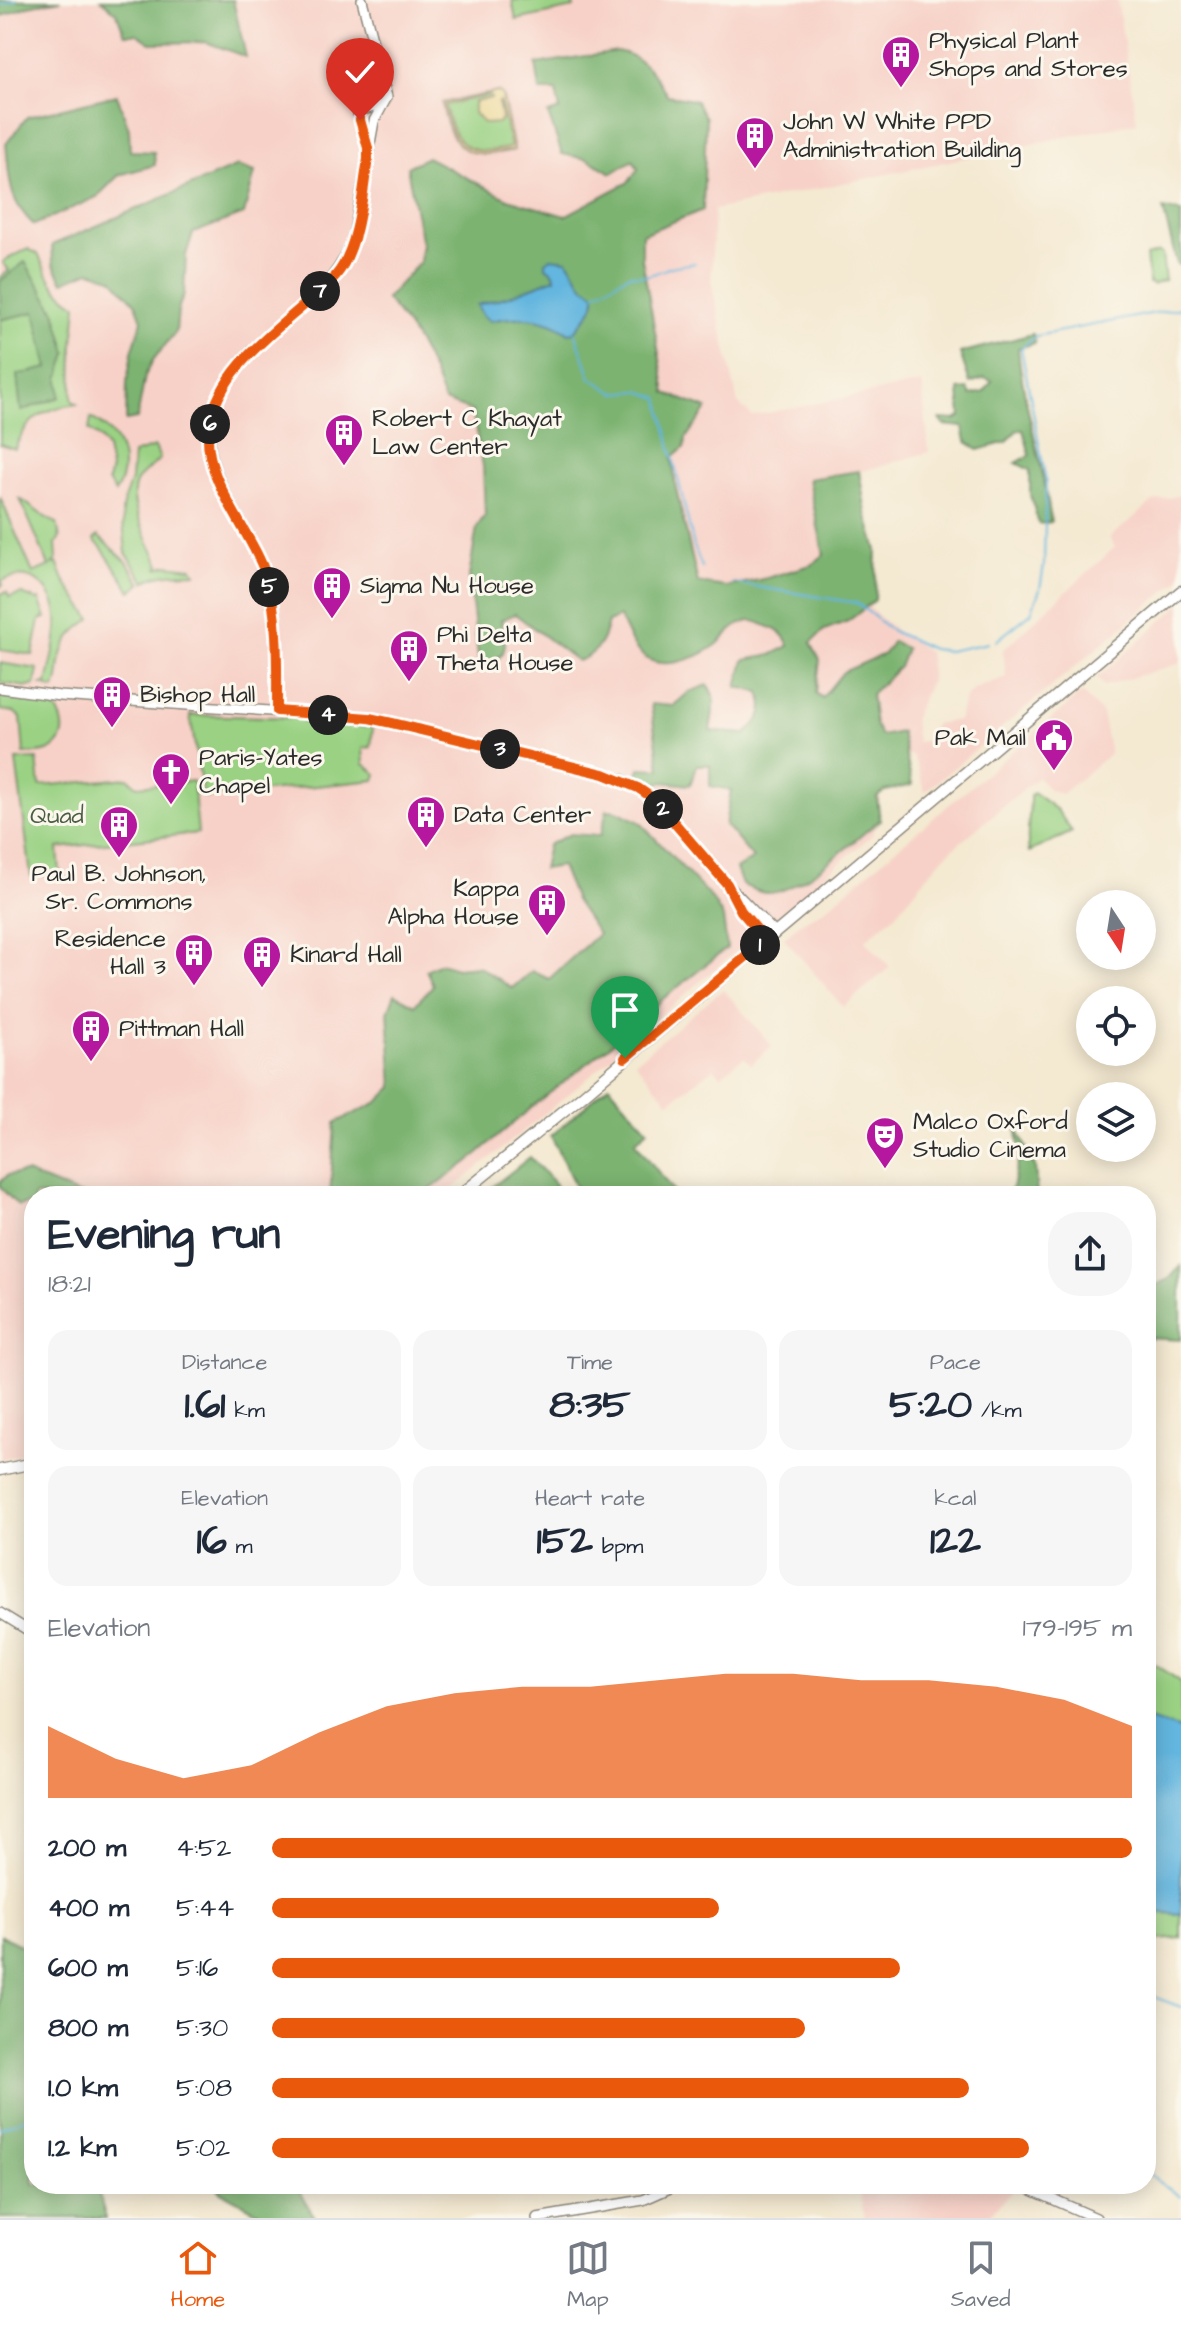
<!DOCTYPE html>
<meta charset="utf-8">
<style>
:root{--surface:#fff;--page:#f6f6f7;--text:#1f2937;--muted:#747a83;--line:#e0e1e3;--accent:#ea580c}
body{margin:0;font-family:"Architects Daughter",sans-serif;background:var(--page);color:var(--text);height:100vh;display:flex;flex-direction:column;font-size:30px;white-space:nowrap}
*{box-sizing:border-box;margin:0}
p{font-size:26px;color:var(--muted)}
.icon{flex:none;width:44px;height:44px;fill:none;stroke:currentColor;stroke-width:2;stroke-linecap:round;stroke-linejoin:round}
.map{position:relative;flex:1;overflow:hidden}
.side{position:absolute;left:24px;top:1186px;width:1132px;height:1008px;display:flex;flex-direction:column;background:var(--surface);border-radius:32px;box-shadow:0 4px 20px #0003}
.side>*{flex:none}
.needle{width:52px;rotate:168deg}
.buttons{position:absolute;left:1076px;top:890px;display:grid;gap:16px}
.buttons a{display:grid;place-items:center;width:80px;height:80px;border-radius:50%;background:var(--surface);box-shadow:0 4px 20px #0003;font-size:40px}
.pin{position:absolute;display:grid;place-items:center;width:68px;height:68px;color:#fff;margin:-82px -34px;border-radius:50% 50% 50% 0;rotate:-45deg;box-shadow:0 0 8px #0007}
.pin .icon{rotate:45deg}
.km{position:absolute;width:40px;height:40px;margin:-20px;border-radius:50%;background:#222;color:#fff;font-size:22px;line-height:40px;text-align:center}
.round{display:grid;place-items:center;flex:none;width:84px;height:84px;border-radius:32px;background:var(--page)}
.headline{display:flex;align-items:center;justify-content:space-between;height:136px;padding:0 24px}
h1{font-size:44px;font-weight:700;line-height:60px}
.stats{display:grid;grid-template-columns:repeat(3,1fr);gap:12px;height:136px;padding:8px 24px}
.stats div{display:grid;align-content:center;border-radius:20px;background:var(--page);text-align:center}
.stats b{font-size:40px;font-weight:700}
.stats small{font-size:22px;font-weight:400}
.stats p{font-size:22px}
.chart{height:224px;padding:16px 24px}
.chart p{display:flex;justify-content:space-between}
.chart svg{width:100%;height:144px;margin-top:8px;fill:var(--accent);opacity:.7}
ul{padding:0 24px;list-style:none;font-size:26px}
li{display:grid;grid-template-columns:128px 96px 1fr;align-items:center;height:60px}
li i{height:20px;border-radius:10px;background:var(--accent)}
.dock{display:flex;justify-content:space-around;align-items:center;height:112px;border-top:2px solid var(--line);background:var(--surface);font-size:22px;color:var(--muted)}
.dock a{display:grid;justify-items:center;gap:4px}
.dock .current{color:var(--accent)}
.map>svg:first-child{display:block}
.built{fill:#f7d1c7}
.green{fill:#9ad183;stroke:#627e57;stroke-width:2}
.forest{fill:#7bb371;stroke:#536f4e;stroke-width:2}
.sand{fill:#eeda9e;stroke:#8c8264;stroke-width:2;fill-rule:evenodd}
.water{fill:#63b6df;stroke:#477085;stroke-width:2}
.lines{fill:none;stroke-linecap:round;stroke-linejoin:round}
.stream{stroke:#63b6df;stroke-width:2}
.tertiary-casing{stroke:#908a7e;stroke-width:12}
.secondary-casing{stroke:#908a7e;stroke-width:13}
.tertiary{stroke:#fff;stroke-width:9}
.secondary{stroke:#fff;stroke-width:10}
.route-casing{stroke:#fff;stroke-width:16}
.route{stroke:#ea580c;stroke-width:10}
.labels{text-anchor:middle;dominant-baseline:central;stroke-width:6;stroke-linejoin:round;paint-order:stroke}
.poi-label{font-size:24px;fill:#2b2b2b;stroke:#fbf7ec;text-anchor:start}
.park-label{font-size:24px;fill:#4c5d45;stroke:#fbf7ec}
</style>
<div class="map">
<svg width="1181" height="2218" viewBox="0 0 1181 2218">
<rect width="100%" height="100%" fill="#fbf7ec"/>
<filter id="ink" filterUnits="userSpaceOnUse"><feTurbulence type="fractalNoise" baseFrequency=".0125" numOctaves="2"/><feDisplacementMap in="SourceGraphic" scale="16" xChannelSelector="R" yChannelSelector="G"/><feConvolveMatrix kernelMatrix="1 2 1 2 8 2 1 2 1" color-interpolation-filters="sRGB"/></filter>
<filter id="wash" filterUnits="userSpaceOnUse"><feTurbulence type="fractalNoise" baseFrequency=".006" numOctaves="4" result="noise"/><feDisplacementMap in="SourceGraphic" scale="32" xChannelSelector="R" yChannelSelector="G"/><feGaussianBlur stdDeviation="1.8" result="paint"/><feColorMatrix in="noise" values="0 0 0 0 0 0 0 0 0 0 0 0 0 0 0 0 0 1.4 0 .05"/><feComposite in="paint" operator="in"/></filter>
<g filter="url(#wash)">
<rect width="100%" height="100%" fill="#f4e9d1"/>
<g class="built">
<path d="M14,0H1117L1137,122L714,210L711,281L738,403L752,416L922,383L929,452L859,472L871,609L895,630L928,652L930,658V681L914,718L917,742L929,740L934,724L958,720L965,697L975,689L1006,677L1003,650L1115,547L1109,538L1154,501L1181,495V578L925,792L913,755L872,762L880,795L877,820L872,835L577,1087L444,1196H34V1452L0,1459V3Z"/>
<path d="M1181,604V663L1104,686L1097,678Z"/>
<path d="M1082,693L1102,713L1110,754L1061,794L1049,790L1038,777L944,856L895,915L865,940L890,967L843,1007L784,938L799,924L825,909Z"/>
<path d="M723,989L772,1046L751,1064L744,1057L721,1075L714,1068L669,1102L635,1062Z"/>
<path d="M857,2184H998L1013,2190L986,2218H865Z"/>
</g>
<g class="green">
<path d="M512,0H572L574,8L516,20Z"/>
<path d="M498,92L502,95L514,150C466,160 452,151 442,103Z"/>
<path d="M28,249L38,254C49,278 53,290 77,305L73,346L72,400L77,404C44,409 28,416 15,449L0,444V277L9,270L3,263L5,260Z"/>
<path d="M1159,252L1162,254L1165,280L1153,285L1149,283L1146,256Z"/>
<path d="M91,418C121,434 132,463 115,493L108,481L111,469L107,449L100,438L89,430Z"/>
<path d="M155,447L160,459C153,466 142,473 137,481C125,502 151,546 160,565L158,568L167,565L192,568L196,573C179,574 159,572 145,582L126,553L122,511L124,499L131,480L133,454Z"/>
<path d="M0,497L33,573L49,566L20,499C29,503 40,517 57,523L60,538L56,543L57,559L52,564L57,563L64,580L91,619C73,631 64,641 60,663C58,673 60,681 54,689L42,685L47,684C53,651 71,606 38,582C26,574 14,576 1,581L3,585L0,587Z"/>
<path d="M98,536L127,562L141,584L131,591L101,547L94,540Z"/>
<path d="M7,592L9,597L22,594L37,600L39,599L46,618L40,620L33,655L0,650V594Z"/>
<path d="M0,663L38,669L35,685L28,687L0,683Z"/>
<path d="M0,695L49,701C63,714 72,738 50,750C42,754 32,753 24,754L21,718L14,712L0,710Z"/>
<path d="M190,715L302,718L303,722L373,727L371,747L363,748L364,764L377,774L375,780L207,797L203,796Z"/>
<path d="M37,759L40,786L128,778L137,786L193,781L198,833L58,848L60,874L31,876L16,760Z"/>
<path d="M1034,793L1057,810L1072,832L1029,852C1025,832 1031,815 1030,795Z"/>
<path d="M1146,1661L1158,1666L1181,1682V1938L1146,1941Z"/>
</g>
<g class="forest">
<path d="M0,0H61L28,6L0,17Z"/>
<path d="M101,0H233L246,57L206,42L151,43L137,34H125L116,12Z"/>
<path d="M617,51C643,56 654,74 667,95L696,101L706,118L703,210L642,234V259L666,393L707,409L686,438L685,447L672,458L676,489L698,583L727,587L767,578L811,565L824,555L808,479L859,471L866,513L877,550L875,600L848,621L824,630L811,643L820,660L816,693L822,698L843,672L884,654L893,641L906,649L899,667L871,694L875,725L881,736L901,732L912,785L885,791L877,797L880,820C855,839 797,896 765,893C758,892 749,887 742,885L736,869L753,858L725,825L731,790L710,786V765H697L690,785L662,782L655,784L638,774L640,768L660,769L651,704L673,706L689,692L708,685L715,699L710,731L746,734C761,718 767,714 760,692L737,687L744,660L771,655L789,646C785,635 778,630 767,626C762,624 755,620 750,621C734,623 727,637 715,646C696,659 660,673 641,654C631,646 625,628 619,617L608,622C604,641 596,656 577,661L515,614L501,620C508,646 509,660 479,665L469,576L477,527L485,515L483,466L472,411L444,401C429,358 416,334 386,299L420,262L422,244L407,167L427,157L508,199L565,216L627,183L638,169L633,160L612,173L587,159L562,154L548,114L560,110L556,91H540L536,64Z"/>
<path d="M117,95L129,129L130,151L154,152L155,165L119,175L97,197L34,225C7,199 10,180 6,144L27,117Z"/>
<path d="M237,166L255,172L244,214L193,233L186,255L184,294L178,309L176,332L153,360L145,376L137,419L126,421L127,382L132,352L142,320L136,304L112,278L90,271L63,282L53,263L52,245Z"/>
<path d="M1163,209L1181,212V266L1177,264Z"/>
<path d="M25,262L55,311L67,353L59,379L60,397L21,411L17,375L48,368L35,312L0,320V281Z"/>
<path d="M1033,334L1035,343L1018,348C1023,407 1044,463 1051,522L1039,524L1030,495V470L1016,463L1030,455L1023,430H1017L1007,442L978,450L966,441L963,427L944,425L940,419L955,420L961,417L959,390L968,389L971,395L984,392L992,381L985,378L970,383L960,353Z"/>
<path d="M607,810L617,811L640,822L712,899L723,917L727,948L664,998L609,1046L532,1107L468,1162L421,1196H330L335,1123L378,1102L393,1087L388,1012L395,994L415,1005L433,985L426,970L440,963L457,968L478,966L512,988L532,971L549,979L598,934L575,900L561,866L543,869L548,845L570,834L600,836Z"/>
<path d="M609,1085L648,1130L635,1142L677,1196H580L551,1136Z"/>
<path d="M1016,1127L1035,1166L1037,1196H1010L1020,1153Z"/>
<path d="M530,1157L554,1183L561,1196H481Z"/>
<path d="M26,1173L77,1194L95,1196H34V1203L18,1206L0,1187V1182L8,1175Z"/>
<path d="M1181,1266V1340L1146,1338V1290L1169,1279Z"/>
<path d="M0,1935L34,1952V2184H96L106,2218H0Z"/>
<path d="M215,2184H296L315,2218H269L220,2191Z"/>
</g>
<path class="sand" d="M498,92L502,95L514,150C466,160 452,151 442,103ZM489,95L491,98L474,102V113L484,124L498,123L502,119L498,103L500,102L511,147C470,158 453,147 445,105Z"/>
<g class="water">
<path d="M551,258L567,260L583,285L595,294C597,310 582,320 575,332L569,333C546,316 518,315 490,321L482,315L477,305L509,296L555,278L554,273L546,267V262Z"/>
<path d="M1146,1718L1181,1729V1914L1146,1912Z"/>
</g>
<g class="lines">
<g class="stream">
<path d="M0,5L16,0"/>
<path d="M595,294L630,274C647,278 653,274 668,268C676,265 687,265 695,263"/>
<path d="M575,332L591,378L615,393L639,391L659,398L694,546L702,568"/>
<path d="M733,583L857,603L892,631L932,649L948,651L988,643"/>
<path d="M996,641L1031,613L1040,589L1044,565L1046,481L1021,348L1036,336L1181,308"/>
<path d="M1146,1994L1181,2007"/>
<path d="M0,2128L34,2114"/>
<path d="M1146,2172L1181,2197"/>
</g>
</g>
</g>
<g filter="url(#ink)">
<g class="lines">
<defs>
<g id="tertiary">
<path d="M371,41C367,52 364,64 359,73C352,85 346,88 351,103L367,109L381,105"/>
<path d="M356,107L367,144"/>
<path d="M0,688L60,696L369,718L621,779L654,799L727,884L775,933"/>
<path d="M277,711C276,668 279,621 267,579C248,514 185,466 220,393C249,331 329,308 353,239L374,121L387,97L362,0"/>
<path d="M730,891L741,911L766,940"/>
<path d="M0,1613L34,1634"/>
<path d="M1018,2184L1096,2218"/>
<path d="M537,2218L643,2200L679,2184"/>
</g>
<g id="secondary">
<path d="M459,1196L582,1096L1181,591"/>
<path d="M0,1470L34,1463"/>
</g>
</defs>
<use href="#tertiary" class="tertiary-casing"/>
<use href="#secondary" class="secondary-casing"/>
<use href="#tertiary" class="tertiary"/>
<use href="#secondary" class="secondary"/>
</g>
</g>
<g class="lines" filter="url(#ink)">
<defs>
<path id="route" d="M360,120L368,148V159C362,194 360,240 340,270C332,282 320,291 310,300C269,336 220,370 209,426C200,478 252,530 267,578C279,618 277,670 277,711L369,718L392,723L604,774L638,788L654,799L727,884L741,911L766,940L625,1058"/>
</defs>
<use href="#route" class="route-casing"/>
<use href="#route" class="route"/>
</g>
<defs>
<symbol id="building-pin" viewBox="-11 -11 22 30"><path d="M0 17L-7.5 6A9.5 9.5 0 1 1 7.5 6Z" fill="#b5179e" stroke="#fbf7ec"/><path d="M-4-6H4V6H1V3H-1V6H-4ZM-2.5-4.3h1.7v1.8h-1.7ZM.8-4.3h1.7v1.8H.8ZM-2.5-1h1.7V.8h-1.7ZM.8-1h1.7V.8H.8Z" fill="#fff"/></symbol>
<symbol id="civic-pin" viewBox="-11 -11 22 30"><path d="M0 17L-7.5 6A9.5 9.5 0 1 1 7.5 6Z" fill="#b5179e" stroke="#fbf7ec"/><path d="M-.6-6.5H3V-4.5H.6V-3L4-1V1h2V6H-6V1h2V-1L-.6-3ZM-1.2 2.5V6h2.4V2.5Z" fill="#fff"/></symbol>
<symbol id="church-pin" viewBox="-11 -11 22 30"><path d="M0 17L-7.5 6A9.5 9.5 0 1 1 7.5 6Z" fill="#b5179e" stroke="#fbf7ec"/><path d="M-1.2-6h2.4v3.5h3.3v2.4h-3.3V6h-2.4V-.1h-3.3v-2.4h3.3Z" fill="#fff"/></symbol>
<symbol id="theatre-pin" viewBox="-11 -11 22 30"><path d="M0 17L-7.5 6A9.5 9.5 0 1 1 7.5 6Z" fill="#b5179e" stroke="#fbf7ec"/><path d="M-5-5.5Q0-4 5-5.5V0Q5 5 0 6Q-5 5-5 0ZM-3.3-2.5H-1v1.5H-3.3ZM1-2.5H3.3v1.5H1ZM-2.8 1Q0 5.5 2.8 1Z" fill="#fff"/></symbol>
</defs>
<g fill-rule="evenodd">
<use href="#building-pin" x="879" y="33" width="44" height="60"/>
<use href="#building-pin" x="733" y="114" width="44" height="60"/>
<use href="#building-pin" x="322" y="411" width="44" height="60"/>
<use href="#building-pin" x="310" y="564" width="44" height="60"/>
<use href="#building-pin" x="387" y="627" width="44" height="60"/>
<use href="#building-pin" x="90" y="673" width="44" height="60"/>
<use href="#civic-pin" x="1032" y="716" width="44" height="60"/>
<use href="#church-pin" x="149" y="750" width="44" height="60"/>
<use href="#building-pin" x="404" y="793" width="44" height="60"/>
<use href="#building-pin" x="97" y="803" width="44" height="60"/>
<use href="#building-pin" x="525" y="881" width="44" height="60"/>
<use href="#building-pin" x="172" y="931" width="44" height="60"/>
<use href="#building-pin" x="240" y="933" width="44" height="60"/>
<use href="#building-pin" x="69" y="1007" width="44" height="60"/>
<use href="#theatre-pin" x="863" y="1114" width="44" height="60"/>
</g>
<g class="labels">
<g class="poi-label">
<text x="929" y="41">Physical Plant<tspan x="929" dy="28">Shops and Stores</tspan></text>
<text x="783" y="122">John W White PPD<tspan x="783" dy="28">Administration Building</tspan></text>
<text x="372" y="419">Robert C Khayat<tspan x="372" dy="28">Law Center</tspan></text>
<text x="360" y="586">Sigma Nu House</text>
<text x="437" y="635">Phi Delta<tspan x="437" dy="28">Theta House</tspan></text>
<text x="140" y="695">Bishop Hall</text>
<text x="1026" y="738" text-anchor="end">Pak Mail</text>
<text x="199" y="758">Paris-Yates<tspan x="199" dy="28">Chapel</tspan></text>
<text x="454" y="815">Data Center</text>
<text x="119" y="874" text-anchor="middle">Paul B. Johnson,<tspan x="119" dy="28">Sr. Commons</tspan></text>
<text x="519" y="889" text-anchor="end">Kappa<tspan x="519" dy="28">Alpha House</tspan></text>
<text x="166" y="939" text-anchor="end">Residence<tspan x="166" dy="28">Hall 3</tspan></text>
<text x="290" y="955">Kinard Hall</text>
<text x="119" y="1029">Pittman Hall</text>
<text x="913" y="1122">Malco Oxford<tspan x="913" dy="28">Studio Cinema</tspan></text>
</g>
<g class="park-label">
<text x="57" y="816">Quad</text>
</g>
</g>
</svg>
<div class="buttons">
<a><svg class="needle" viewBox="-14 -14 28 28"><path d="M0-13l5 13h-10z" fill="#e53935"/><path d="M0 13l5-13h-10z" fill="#747a83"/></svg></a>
<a><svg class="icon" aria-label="locate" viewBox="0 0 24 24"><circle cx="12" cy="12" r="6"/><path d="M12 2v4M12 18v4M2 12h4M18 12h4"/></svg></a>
<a><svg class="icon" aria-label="layers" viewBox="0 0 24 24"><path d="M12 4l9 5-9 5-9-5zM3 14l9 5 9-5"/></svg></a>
</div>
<div class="pin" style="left:625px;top:1058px;background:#1e9e55"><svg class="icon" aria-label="arrive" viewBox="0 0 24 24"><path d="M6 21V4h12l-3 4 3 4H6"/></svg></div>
<div class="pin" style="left:360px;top:120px;background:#d93025"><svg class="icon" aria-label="check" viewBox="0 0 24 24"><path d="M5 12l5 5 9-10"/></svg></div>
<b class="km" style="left:760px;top:945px">1</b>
<b class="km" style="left:663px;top:809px">2</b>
<b class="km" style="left:500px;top:749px">3</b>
<b class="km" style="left:328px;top:715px">4</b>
<b class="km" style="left:269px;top:587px">5</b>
<b class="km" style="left:210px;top:424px">6</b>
<b class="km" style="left:320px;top:291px">7</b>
<section class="side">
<div class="headline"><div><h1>Evening run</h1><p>18:21</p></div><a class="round"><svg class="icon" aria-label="share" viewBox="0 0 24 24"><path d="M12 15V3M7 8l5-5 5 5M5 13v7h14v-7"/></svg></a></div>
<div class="stats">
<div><p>Distance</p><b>1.61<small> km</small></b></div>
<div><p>Time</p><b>8:35</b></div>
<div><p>Pace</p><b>5:20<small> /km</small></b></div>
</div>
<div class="stats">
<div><p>Elevation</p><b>16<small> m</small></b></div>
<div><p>Heart rate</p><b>152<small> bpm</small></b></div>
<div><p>kcal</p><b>122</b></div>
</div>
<div class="chart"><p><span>Elevation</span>179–195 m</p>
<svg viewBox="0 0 160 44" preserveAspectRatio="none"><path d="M0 44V22L10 32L20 38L30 34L40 24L50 16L60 12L70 10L80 10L90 8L100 6L110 6L120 8L130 8L140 10L150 14L160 22V44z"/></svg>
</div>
<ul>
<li><b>200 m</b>4:52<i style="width:100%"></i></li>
<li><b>400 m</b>5:44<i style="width:52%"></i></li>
<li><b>600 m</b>5:16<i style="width:73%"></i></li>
<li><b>800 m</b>5:30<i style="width:62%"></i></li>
<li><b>1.0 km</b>5:08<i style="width:81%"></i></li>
<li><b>1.2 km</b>5:02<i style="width:88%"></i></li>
</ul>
</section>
</div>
<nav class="dock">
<a class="current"><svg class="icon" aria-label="home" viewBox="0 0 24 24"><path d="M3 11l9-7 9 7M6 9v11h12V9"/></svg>Home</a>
<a><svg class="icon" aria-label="map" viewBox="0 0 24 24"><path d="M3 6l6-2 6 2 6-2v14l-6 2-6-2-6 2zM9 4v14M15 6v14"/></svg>Map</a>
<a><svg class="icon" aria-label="saved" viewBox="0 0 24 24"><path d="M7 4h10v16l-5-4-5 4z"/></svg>Saved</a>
</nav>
